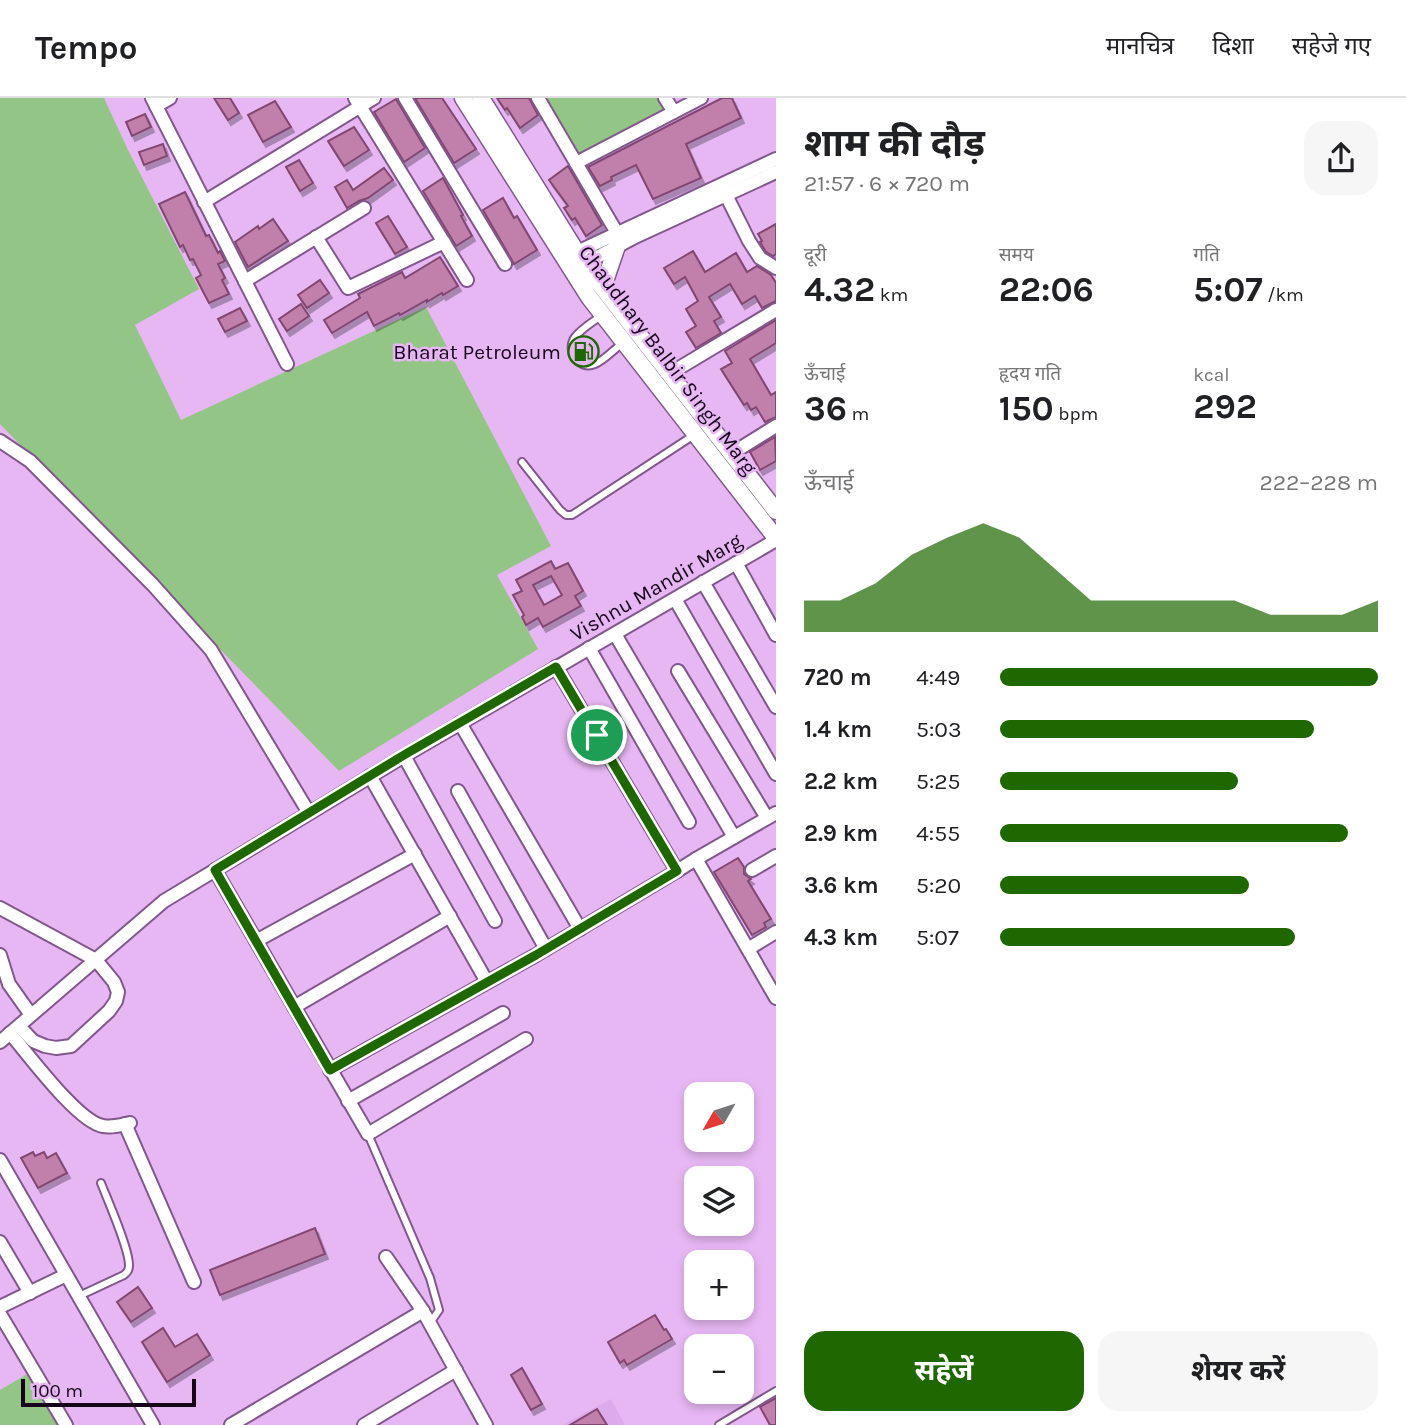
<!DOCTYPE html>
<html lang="hi">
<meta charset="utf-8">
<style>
:root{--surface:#fff;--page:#f6f6f6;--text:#202124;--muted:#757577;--line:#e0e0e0;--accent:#1f6700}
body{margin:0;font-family:Karla,"Noto Sans Devanagari",sans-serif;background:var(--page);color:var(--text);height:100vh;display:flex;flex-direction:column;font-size:26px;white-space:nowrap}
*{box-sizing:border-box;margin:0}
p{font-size:23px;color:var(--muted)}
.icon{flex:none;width:38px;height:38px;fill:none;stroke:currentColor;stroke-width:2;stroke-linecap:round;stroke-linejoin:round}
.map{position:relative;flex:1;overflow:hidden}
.drawer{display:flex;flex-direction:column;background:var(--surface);width:630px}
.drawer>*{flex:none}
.needle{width:46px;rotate:231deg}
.buttons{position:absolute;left:684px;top:984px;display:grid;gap:14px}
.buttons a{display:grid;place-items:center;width:70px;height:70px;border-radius:14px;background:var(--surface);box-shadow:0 4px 10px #0003;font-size:35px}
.scale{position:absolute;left:21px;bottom:18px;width:175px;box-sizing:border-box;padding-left:7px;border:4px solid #16051a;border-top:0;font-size:19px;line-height:24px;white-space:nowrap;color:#16051a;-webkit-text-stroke:5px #e7b7f3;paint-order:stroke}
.pin{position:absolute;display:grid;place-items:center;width:60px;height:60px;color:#fff;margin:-30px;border:4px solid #fff;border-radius:50%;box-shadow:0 2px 7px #0007}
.round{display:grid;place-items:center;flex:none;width:74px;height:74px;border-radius:21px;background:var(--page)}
.headline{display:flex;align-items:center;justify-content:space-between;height:119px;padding:0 28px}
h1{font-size:38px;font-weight:700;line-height:52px}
.metrics{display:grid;grid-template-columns:repeat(3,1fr);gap:10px;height:119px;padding:7px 28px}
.metrics div{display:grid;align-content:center}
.metrics b{font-size:35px;font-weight:700}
.metrics small{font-size:19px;font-weight:400}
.metrics p{font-size:19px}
.chart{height:196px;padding:14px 28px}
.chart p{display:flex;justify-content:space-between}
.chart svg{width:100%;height:126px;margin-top:7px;fill:var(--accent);opacity:.7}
.primary-button{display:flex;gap:14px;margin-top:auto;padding:14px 28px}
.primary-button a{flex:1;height:80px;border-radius:21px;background:var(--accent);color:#fff;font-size:28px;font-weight:700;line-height:80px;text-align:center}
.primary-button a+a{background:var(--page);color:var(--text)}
ul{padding:0 28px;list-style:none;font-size:23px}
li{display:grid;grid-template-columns:112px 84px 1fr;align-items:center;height:52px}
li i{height:18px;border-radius:9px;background:var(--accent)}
header{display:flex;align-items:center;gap:42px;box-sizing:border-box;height:98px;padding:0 35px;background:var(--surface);border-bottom:2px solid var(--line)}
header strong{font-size:33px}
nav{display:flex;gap:38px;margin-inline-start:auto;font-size:24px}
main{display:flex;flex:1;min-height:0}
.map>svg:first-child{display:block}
.built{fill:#ddaaeb}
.green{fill:#93c686}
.building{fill:#c080ab;stroke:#824770;stroke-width:2;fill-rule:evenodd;filter:url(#shadow)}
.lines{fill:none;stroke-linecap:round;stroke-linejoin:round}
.service-casing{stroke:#82578d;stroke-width:10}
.minor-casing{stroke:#82578d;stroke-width:16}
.tertiary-casing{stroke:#82578d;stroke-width:19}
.service{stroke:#fff;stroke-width:6}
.minor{stroke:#fff;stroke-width:12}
.tertiary{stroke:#fff;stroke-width:16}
.route-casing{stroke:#fff;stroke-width:14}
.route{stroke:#1f6700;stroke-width:9}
.labels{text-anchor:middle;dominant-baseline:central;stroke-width:5;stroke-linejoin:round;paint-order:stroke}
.poi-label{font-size:21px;fill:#16051a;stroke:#e7b7f3;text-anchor:end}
.street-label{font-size:21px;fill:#16051a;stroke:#e7b7f3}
</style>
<header>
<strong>Tempo</strong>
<nav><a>मानचित्र</a><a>दिशा</a><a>सहेजे गए</a></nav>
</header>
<main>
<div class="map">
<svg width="776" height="1327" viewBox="0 0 776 1327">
<defs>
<filter id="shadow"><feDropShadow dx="3" dy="5" stdDeviation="0" flood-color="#0004"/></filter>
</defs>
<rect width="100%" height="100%" fill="#e7b7f3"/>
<path class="built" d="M611,1301L625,1327H562Z"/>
<g class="green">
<path d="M0,0H104L128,52L199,191L135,227L181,322L426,209L551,448L497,477L538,551L339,673L0,326Z"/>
<path d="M549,0H660L667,12L578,59L540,5Z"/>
<path d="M29,1275L59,1327H0V1292Z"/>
</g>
<g class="building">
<path d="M214,0H230L239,15L228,22Z"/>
<path d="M415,0H442L476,51L454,65Z"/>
<path d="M497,0H529L538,17L520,30L507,10L505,12Z"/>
<path d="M722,0H732L741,20L686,46L701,80L653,101L636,67L611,79L612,82L600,88L588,69Z"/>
<path d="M396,1L425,50L404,64L374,14Z"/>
<path d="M275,3L291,29L263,44L248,17Z"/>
<path d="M145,16L151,29L132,38L126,24Z"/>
<path d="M354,29L369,52L344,68L328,43Z"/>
<path d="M163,46L167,58L144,67L139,54Z"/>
<path d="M299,62L313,85L300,93L286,69Z"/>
<path d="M568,68L602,127L586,138L575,120L572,122L564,110L568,108L549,82Z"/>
<path d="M384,70L393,82L368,100L359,103L347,110L335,89L347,82L353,92Z"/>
<path d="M443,80L463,117L461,118L472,138L456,148L423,93Z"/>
<path d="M185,94L206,138L209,137L218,155L220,153L225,163L218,166L225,180L222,182L229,196L209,205L196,180L201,177L193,161L190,162L183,147L180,149L159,106Z"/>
<path d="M503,100L514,120L517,118L537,152L514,166L483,112Z"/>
<path d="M388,118L407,149L395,156L376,125Z"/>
<path d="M273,121L288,143L248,169L235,144L258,128L259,131Z"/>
<path d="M776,126V156L773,158L766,154L760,144L762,143L758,136Z"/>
<path d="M693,153L705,174L736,155L747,174L757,168L771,177L776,185V203L762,210L755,198L742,206L730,186L709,199L721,219L714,223L721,235L696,250L686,234L696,228L686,211L698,203L685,179L674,186L664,170Z"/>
<path d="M440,159L458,188L443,197L442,195L427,204V202L400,217L399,215L374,228L367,214L332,235L324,222L360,200L358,196L402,174L405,180Z"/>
<path d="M320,182L329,195L307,210L298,197Z"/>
<path d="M301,206L309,218L287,233L279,221Z"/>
<path d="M240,210L247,223L225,234L218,221Z"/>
<path d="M776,222V245L750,261L771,297L776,294V319L765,324L756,309L751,312L747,305L744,307L721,271L732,265L725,253Z"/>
<path d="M775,339L776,363L760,372L750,354Z"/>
<path d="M551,463L555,471L568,465L583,493L575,498L581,508L543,529L538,520L526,527L522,519L524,517L513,497L522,493L516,482ZM551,478L562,497L544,507L533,487Z"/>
<path d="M738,760L744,769V776L751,781L748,783L771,821L764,825L766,829L752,837L714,774Z"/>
<path d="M33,1054L35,1058L44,1054L47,1060L56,1055L67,1075L38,1090L21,1060Z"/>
<path d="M315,1130L325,1156L220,1197L210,1172Z"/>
<path d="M138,1189L152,1210L131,1224L117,1204Z"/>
<path d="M655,1217L664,1232L666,1231L672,1241L627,1267L624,1262L620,1265L608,1244Z"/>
<path d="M163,1230L175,1249L197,1236L210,1257L167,1284L142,1244Z"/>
<path d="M522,1270L542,1306L531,1312L511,1277Z"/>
<path d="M776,1300V1327H770L760,1309Z"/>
<path d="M597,1311L607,1327H570Z"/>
</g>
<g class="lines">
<defs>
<g id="service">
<path d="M602,217C593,224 582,230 575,239C565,253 579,273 595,266C605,262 614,251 623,245"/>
<path d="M522,364L560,412L566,417H572L694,337"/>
<path d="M368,1036L430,1180L439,1212L430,1225"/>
<path d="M79,1198L124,1177C127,1174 129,1173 129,1167C129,1150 108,1103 101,1085"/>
<path d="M719,1327L776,1293"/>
</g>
<g id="minor">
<path d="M152,0L287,266"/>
<path d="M355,0L467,182"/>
<path d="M405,0L505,166"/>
<path d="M538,0L617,135"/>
<path d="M665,0L674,14"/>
<path d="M156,8L170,0"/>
<path d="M576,65L701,0"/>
<path d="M726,97L749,143L760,160L776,170"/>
<path d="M204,104L374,0"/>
<path d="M316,139L348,190L444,144"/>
<path d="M571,157L776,61"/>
<path d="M578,169L637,138L776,74"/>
<path d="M245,183L364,110"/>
<path d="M669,276L776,212"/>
<path d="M0,343L30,363L153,487L211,552L309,715"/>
<path d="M731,356L776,328"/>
<path d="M736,465L776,537"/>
<path d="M703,484L776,609"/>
<path d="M675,501L776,676"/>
<path d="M615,536L734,739"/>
<path d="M589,550L689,724"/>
<path d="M556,569L677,773"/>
<path d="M678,573L767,720"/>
<path d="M460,625L580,831"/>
<path d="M404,658L495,823"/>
<path d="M370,678L487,884"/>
<path d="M458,693L546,851"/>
<path d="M696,761L776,900"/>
<path d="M215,772L368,1036L526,941"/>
<path d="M752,772L776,758"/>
<path d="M0,810L96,862L114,884L118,894L116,903L109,913L71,948L56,950L45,948L33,943L19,928"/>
<path d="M256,843L415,756"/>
<path d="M748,851L776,834"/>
<path d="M0,857L9,886L31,917"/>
<path d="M294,909L450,818"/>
<path d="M10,935C28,956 78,1024 103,1028C112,1030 122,1027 130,1025"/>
<path d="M0,944L164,803L404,658L776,442"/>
<path d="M330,972L536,857L677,773L696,761L776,715"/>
<path d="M348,1003L503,915"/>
<path d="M125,1026L194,1184"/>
<path d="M0,1062L153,1327"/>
<path d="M0,1144L30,1195"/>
<path d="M386,1159L423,1213L486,1327"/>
<path d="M0,1209L66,1177"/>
<path d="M0,1216L66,1327"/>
<path d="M231,1327L423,1213"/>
<path d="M364,1327L456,1272"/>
</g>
<g id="tertiary">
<path d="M463,0L589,199L776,440"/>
<path d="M481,0L584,166L776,413"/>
<path d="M603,189L617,148"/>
</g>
</defs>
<use href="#service" class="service-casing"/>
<use href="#minor" class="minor-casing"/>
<use href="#tertiary" class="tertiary-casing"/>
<use href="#service" class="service"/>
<use href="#minor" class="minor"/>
<use href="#tertiary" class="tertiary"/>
</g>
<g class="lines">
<defs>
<path id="route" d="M556,569L677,773L536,857L330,972L215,772L404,657Z"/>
</defs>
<use href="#route" class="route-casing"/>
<use href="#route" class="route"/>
</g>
<defs>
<symbol id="fuel-ring" viewBox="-11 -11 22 22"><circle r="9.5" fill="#e7b7f3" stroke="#1f6700" stroke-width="1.5"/><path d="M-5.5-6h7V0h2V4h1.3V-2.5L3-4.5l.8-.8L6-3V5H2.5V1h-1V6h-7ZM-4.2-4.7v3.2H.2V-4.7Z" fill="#1f6700"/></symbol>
</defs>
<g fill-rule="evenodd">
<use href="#fuel-ring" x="566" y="236" width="35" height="35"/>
</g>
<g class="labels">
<g class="poi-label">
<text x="561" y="254">Bharat Petroleum</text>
</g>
<g class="street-label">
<text transform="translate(668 262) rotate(53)">Chaudhary Balbir Singh Marg</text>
<text transform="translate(656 489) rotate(-30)">Vishnu Mandir Marg</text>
</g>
</g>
</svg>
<div class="buttons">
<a><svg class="needle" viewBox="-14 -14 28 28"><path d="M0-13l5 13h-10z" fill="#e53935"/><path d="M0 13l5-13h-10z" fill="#757577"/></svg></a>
<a><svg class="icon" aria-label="layers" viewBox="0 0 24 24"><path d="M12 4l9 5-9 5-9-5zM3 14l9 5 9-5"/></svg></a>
<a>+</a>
<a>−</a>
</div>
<div class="scale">100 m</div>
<div class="pin" style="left:597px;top:637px;background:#1e9e55"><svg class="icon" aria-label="arrive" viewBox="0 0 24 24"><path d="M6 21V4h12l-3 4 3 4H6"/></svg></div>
</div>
<section class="drawer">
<div class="headline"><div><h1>शाम की दौड़</h1><p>21:57 · 6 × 720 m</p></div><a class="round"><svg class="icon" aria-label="share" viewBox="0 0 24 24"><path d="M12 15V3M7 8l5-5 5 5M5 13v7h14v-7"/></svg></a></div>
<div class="metrics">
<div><p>दूरी</p><b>4.32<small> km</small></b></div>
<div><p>समय</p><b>22:06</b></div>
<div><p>गति</p><b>5:07<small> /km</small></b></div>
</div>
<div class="metrics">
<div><p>ऊँचाई</p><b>36<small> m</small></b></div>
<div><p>हृदय गति</p><b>150<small> bpm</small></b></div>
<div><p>kcal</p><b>292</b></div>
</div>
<div class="chart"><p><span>ऊँचाई</span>222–228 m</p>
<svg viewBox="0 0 160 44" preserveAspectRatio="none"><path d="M0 44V33L10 33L20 27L30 17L40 11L50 6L60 11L70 22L80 33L90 33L100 33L110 33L120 33L130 38L140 38L150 38L160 33V44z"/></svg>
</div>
<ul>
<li><b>720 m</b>4:49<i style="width:100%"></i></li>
<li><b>1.4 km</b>5:03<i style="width:83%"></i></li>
<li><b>2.2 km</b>5:25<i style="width:63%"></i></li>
<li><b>2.9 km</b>4:55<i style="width:92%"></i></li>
<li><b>3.6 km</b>5:20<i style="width:66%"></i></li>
<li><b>4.3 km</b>5:07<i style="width:78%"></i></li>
</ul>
<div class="primary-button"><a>सहेजें</a><a>शेयर करें</a></div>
</section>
</main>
